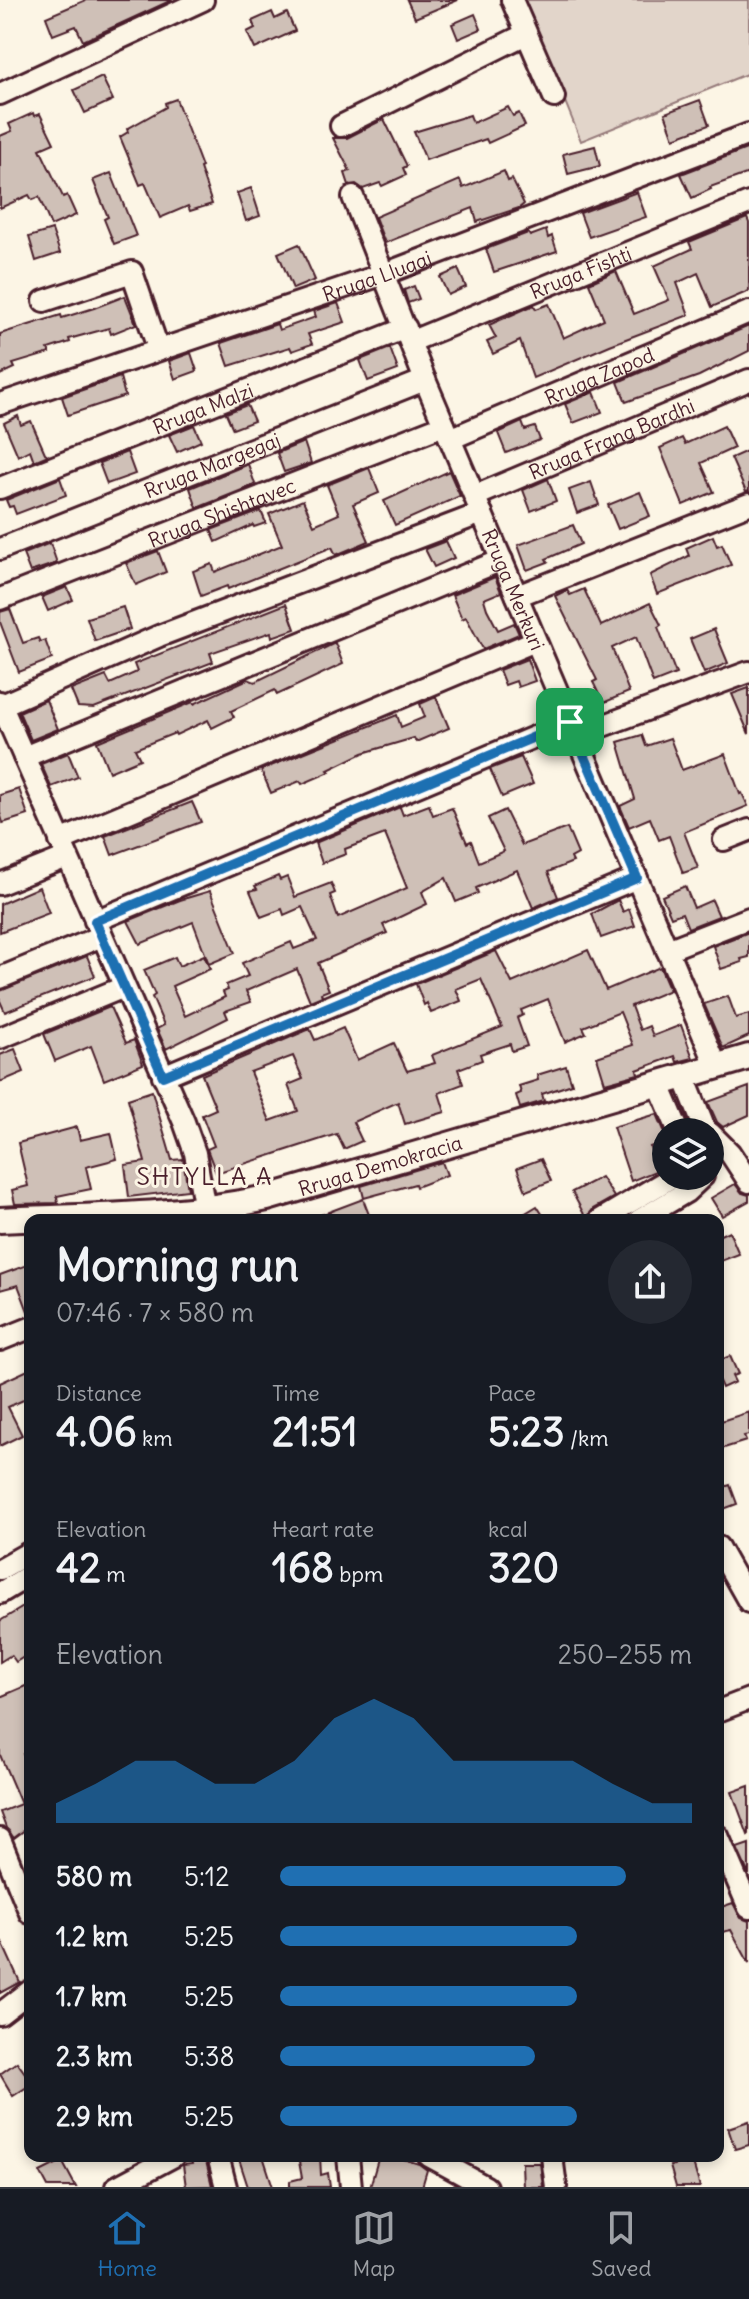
<!DOCTYPE html>
<meta charset="utf-8">
<style>
:root{--surface:#171b24;--page:#242831;--text:#f1f3f6;--muted:#9ea1a6;--line:#363941;--accent:#1f6fb2}
body{margin:0;font-family:Delius,sans-serif;background:var(--page);color:var(--text);height:100vh;display:flex;flex-direction:column;font-size:30px;white-space:nowrap}
*{box-sizing:border-box;margin:0}
p{font-size:26px;color:var(--muted)}
.icon{flex:none;width:44px;height:44px;fill:none;stroke:currentColor;stroke-width:2;stroke-linecap:round;stroke-linejoin:round}
.map{position:relative;flex:1;overflow:hidden}
.details{position:absolute;left:24px;top:1214px;width:700px;height:948px;display:flex;flex-direction:column;background:var(--surface);border-radius:16px;box-shadow:0 4px 12px #0003}
.details>*{flex:none}
.fabs{position:absolute;left:652px;top:1118px;display:grid;gap:16px}
.fabs a{display:grid;place-items:center;width:72px;height:72px;border-radius:50%;background:var(--surface);box-shadow:0 4px 12px #0003;font-size:40px}
.pin{position:absolute;display:grid;place-items:center;width:68px;height:68px;color:#fff;margin:-34px;border-radius:16px;box-shadow:0 4px 12px #0006}
.round{display:grid;place-items:center;flex:none;width:84px;height:84px;border-radius:42px;background:var(--page)}
.headline{display:flex;align-items:center;justify-content:space-between;height:136px;padding:0 32px}
h1{font-size:44px;font-weight:700;line-height:60px}
.metrics{display:grid;grid-template-columns:repeat(3,1fr);gap:12px;height:136px;padding:8px 32px}
.metrics div{display:grid;align-content:center}
.metrics b{font-size:40px;font-weight:700}
.metrics small{font-size:22px;font-weight:400}
.metrics p{font-size:22px}
.chart{height:224px;padding:16px 32px}
.chart p{display:flex;justify-content:space-between}
.chart svg{width:100%;height:144px;margin-top:8px;fill:var(--accent);opacity:.7}
ul{padding:0 32px;list-style:none;font-size:26px}
li{display:grid;grid-template-columns:128px 96px 1fr;align-items:center;height:60px}
li i{height:20px;border-radius:10px;background:var(--accent)}
.menu{display:flex;justify-content:space-around;align-items:center;height:112px;border-top:2px solid var(--line);background:var(--surface);font-size:22px;color:var(--muted)}
.menu a{display:grid;justify-items:center;gap:4px}
.menu .selected{color:var(--accent)}
.map>svg:first-child{display:block}
.green{fill:#e2d5ca;stroke:#967a7a;stroke-width:2}
.building{fill:#cfc0b7;stroke:#4a1f2b;stroke-width:2;fill-rule:evenodd}
.lines{fill:none;stroke-linecap:round;stroke-linejoin:round}
.minor-casing{stroke:#4a1f2b;stroke-width:26}
.major-casing{stroke:#4a1f2b;stroke-width:30}
.minor{stroke:#fcf5e5;stroke-width:20}
.major{stroke:#fcf5e5;stroke-width:24}
.route-casing{stroke:#fff;stroke-width:16}
.route{stroke:#1f6fb2;stroke-width:10}
.labels{text-anchor:middle;dominant-baseline:central;stroke-width:6;stroke-linejoin:round;paint-order:stroke}
.street-label{font-size:20px;fill:#4a1f2b;stroke:#fcf5e5}
.quarter-label{font-size:24px;letter-spacing:2px;fill:#4a1f2b;stroke:#fcf5e5}
</style>
<div class="map">
<svg width="749" height="2187" viewBox="0 0 749 2187">
<rect width="100%" height="100%" fill="#fcf5e5"/>
<filter id="ink" filterUnits="userSpaceOnUse"><feTurbulence type="fractalNoise" baseFrequency=".0125" numOctaves="2"/><feDisplacementMap in="SourceGraphic" scale="16" xChannelSelector="R" yChannelSelector="G"/><feConvolveMatrix kernelMatrix="1 2 1 2 8 2 1 2 1" color-interpolation-filters="sRGB"/></filter>
<g filter="url(#ink)">
<path class="green" d="M524,0H749V73L581,141Z"/>
<g class="building">
<path d="M86,0H172L83,41L76,26L53,35L46,17Z"/>
<path d="M407,0H458L415,18Z"/>
<path d="M272,12L275,19L287,13L295,31L255,49L247,32L255,28L252,21Z"/>
<path d="M475,14L481,29L458,39L452,24Z"/>
<path d="M102,77L113,100L85,113L74,90Z"/>
<path d="M176,99L202,167L200,168L212,204L190,211L188,206L160,218L145,183L140,185L120,137L128,132L127,129L166,107L165,103Z"/>
<path d="M700,100L709,125L674,138L665,113Z"/>
<path d="M508,107L513,116L519,113L525,126L488,143L486,139L426,160L414,132L470,115L473,123Z"/>
<path d="M33,113L34,116L40,114L54,143L40,149L63,197L67,195L76,215L51,226L39,197L32,200L29,195L0,208V136L12,131L9,124Z"/>
<path d="M384,119L407,166L403,168L406,175L382,186L380,183L363,189L356,184L349,185L345,173L350,171L333,138H347Z"/>
<path d="M595,146L600,166L568,174L563,154Z"/>
<path d="M749,148V173L710,187L711,189L692,198L681,174Z"/>
<path d="M504,171L508,181L512,179L524,204L519,208L477,222L473,208L385,243L375,217L460,180L463,188Z"/>
<path d="M111,173L136,236L114,244L104,219L108,217L93,180Z"/>
<path d="M251,188L260,216L246,221L237,193Z"/>
<path d="M637,192L646,217L589,237L580,213Z"/>
<path d="M747,218L749,223V291L712,307L698,273L677,283L689,315L610,345L533,378L520,341L493,354L487,342L496,338L489,325L534,305L536,309L549,304L563,338L604,319L589,283L616,271L634,314L669,300L654,266L692,249L689,242Z"/>
<path d="M52,230L60,253L36,261L29,237Z"/>
<path d="M546,230L548,238L552,236L557,251L494,272L486,249L528,233L530,236Z"/>
<path d="M299,244L315,280L293,289L278,253Z"/>
<path d="M458,269L466,287L448,295L440,277Z"/>
<path d="M414,286L419,299L408,303L404,290Z"/>
<path d="M125,296L136,324L111,334L109,328L69,339L70,342L48,349L50,353L13,364L15,368L0,375V334L61,315L62,318L94,308Z"/>
<path d="M338,303L345,322L308,334L312,344L292,351L290,347L229,366L221,343L277,324L279,330L316,317L314,311Z"/>
<path d="M749,326V351L699,376L626,402L618,382Z"/>
<path d="M390,348L398,370L368,381L360,360Z"/>
<path d="M191,353L197,371L175,379L169,361Z"/>
<path d="M120,377L125,396L68,415L62,397Z"/>
<path d="M594,392L602,412L573,423L565,404Z"/>
<path d="M247,405L254,421L233,429L226,413Z"/>
<path d="M18,416L21,425L31,421L45,453L48,455L34,461L30,450L18,456L4,423Z"/>
<path d="M522,422L525,430L535,427L540,440L506,453L498,433Z"/>
<path d="M194,425L201,441L177,452L169,435Z"/>
<path d="M724,426L734,448L701,463L714,492L683,505L660,448L682,438L685,444Z"/>
<path d="M304,442L311,463L284,472L277,453Z"/>
<path d="M749,450V491L746,492L731,458Z"/>
<path d="M127,452L135,474L107,484L99,463Z"/>
<path d="M248,464L255,484L252,486L197,508L190,488Z"/>
<path d="M369,468L379,493L353,504L369,541L336,555L332,547L228,589L227,586L201,596L193,571L212,564L215,572L282,545L269,514L303,500L314,525L339,514L327,485Z"/>
<path d="M449,471L460,496L395,525L384,501Z"/>
<path d="M60,478L66,495L16,514L13,506L9,507L6,500Z"/>
<path d="M548,479L556,501L531,511L523,490Z"/>
<path d="M591,482L599,505L577,513L569,490Z"/>
<path d="M640,492L650,516L618,529L608,505Z"/>
<path d="M261,511L266,523L254,527L253,525L216,542L211,530Z"/>
<path d="M573,525L581,544L546,559L548,562L527,570L518,545Z"/>
<path d="M713,536L717,546L722,544L731,565L657,594L650,575L689,556L686,548Z"/>
<path d="M446,541L454,558L434,567L425,549Z"/>
<path d="M50,543L57,563L30,572L23,554Z"/>
<path d="M158,551L166,572L136,585L126,563Z"/>
<path d="M495,577L501,592L484,599L487,609L498,630L514,623L519,634L483,649L466,617L462,619L452,595Z"/>
<path d="M67,587L73,600L48,611L42,597Z"/>
<path d="M584,589L601,626L650,603L661,625L658,627L676,674L653,683L636,637L612,648L629,692L603,703L593,682L597,680L555,596L567,590L570,595Z"/>
<path d="M286,604L295,629L272,637L271,632L210,653L213,662L94,708L78,707L71,690L106,676L110,684L137,672L134,664Z"/>
<path d="M123,607L130,629L95,641L87,618Z"/>
<path d="M10,609L23,643L38,638L40,642L45,640L52,659L19,672L0,622V612Z"/>
<path d="M714,629L728,663L704,673L690,639Z"/>
<path d="M335,643L343,664L277,695L275,690L231,711L234,717L212,728L208,720L176,735L175,733L135,749L140,759L109,772L97,742L193,702L194,704L248,679L255,682Z"/>
<path d="M527,659L535,681L518,687L516,681L505,685L499,670Z"/>
<path d="M749,688V734L732,694Z"/>
<path d="M436,697L449,728L416,742L414,738L363,753L328,770L330,772L302,784L300,781L271,793L261,770L397,715L401,727L425,717L420,704Z"/>
<path d="M46,700L58,729L31,740L19,712Z"/>
<path d="M642,735L646,746L670,738L682,770L725,754L740,794L742,793L748,806L684,832L698,868L683,873L669,836L659,840L650,818L629,827L620,806L635,799L618,742Z"/>
<path d="M68,753L78,777L51,787L41,764Z"/>
<path d="M521,757L533,784L502,797L490,769Z"/>
<path d="M19,789L28,815L3,823L0,813V795Z"/>
<path d="M192,802L201,822L112,855L105,836Z"/>
<path d="M429,805L433,815L452,808L467,843L471,841L479,862L504,851L488,818L505,810L522,845L567,828L578,854L571,858L573,862L548,872L558,897L533,908L517,870L476,888L478,893L456,902L446,878L422,892L427,904L383,925L387,933L318,963L329,990L321,993L322,996L310,1001L297,969L246,991L251,1002L225,1011L228,1018L166,1049L157,1029L164,1025L152,997L155,995L144,970L175,957L179,966L204,955L210,969L172,986L185,1016L225,997L223,992L228,990L226,985L248,976L242,963L291,942L294,949L317,940L302,907L284,915L282,909L261,917L250,891L257,889L255,886L278,876L280,880L287,877L295,897L331,883L335,893L330,895L338,918L407,888L385,834L345,849L346,854L322,863L315,843L400,807L403,815Z"/>
<path d="M685,886L694,908L712,900L719,916L688,928L682,913L671,917L662,896Z"/>
<path d="M39,887L49,913L0,932V904Z"/>
<path d="M210,891L235,953L209,964L193,922L140,944L128,921L180,900Z"/>
<path d="M618,900L623,912L629,909L635,926L601,938L592,914Z"/>
<path d="M749,932V957L741,959L742,962L721,969L713,946Z"/>
<path d="M588,950L606,990L660,967L670,990L631,1006L640,1030L649,1026L653,1036L681,1025L693,1058L677,1062L675,1056L637,1070L638,1074L605,1083L597,1057L633,1045L620,1012L583,1027L586,1033L565,1042L548,999L521,1010L523,1015L517,1018L527,1046L512,1051L510,1044L480,1054L482,1060L458,1069L463,1084L439,1093L445,1112L405,1124L398,1102L353,1122L362,1141L344,1149L337,1134L216,1173L207,1149L214,1146L202,1115L216,1109L202,1075L310,1029L315,1040L343,1028L357,1060L394,1043L407,1071L435,1063L432,1055L502,1027L481,979L456,989L461,1001L431,1013L427,1003L424,1005L416,984L496,951L512,983ZM293,1056L303,1079L288,1085L298,1111L270,1121L250,1072Z"/>
<path d="M87,956L95,976L5,1012L0,1001V991Z"/>
<path d="M728,996L736,1018L749,1014V1036L723,1048L704,1004Z"/>
<path d="M110,1007L126,1043L134,1040L143,1064L104,1080L91,1046L55,1061L44,1034Z"/>
<path d="M15,1049L24,1072L0,1082V1055Z"/>
<path d="M566,1066L572,1084L542,1094L544,1101L520,1108L516,1095L521,1093L519,1086L538,1080L537,1075Z"/>
<path d="M749,1087V1115L723,1127L717,1122L708,1102Z"/>
<path d="M152,1091L172,1160L183,1159L188,1190L129,1197L125,1165L145,1162L128,1099Z"/>
<path d="M657,1114L666,1135V1142L650,1147L658,1170L631,1181L613,1127Z"/>
<path d="M77,1127L80,1140L111,1133L117,1159L86,1167L91,1189L57,1196L58,1203L15,1204L12,1190L28,1186L18,1143Z"/>
<path d="M541,1159L551,1181L526,1191L517,1168Z"/>
<path d="M442,1162L447,1175L416,1187L415,1184L364,1198L361,1186Z"/>
<path d="M601,1177L614,1197L593,1209L587,1220L572,1192Z"/>
<path d="M735,1184L742,1193L749,1195V1201L722,1216L711,1198Z"/>
<path d="M363,1199L371,1220H311L310,1219Z"/>
<path d="M537,1206L546,1220H514Z"/>
<path d="M729,1231L739,1254L718,1262V1236Z"/>
<path d="M30,1264V1313L29,1314L18,1285L0,1290V1275Z"/>
<path d="M730,1356L738,1374L732,1376L735,1382L722,1388L718,1379V1361Z"/>
<path d="M30,1369V1397L8,1407L22,1435L0,1446V1383Z"/>
<path d="M749,1412V1435L744,1436L746,1441L721,1449L718,1439V1422Z"/>
<path d="M730,1485L737,1504L718,1511V1489Z"/>
<path d="M30,1603V1653L16,1662L11,1655L0,1662V1621Z"/>
<path d="M30,1684V1751L23,1754L30,1770V1826L14,1838L6,1828L0,1812L21,1804L0,1755V1697Z"/>
<path d="M749,1786V1834L748,1835L732,1792Z"/>
<path d="M749,1844V1875L737,1848Z"/>
<path d="M733,1903L741,1918L749,1921V1963L731,1930L718,1933V1908Z"/>
<path d="M0,1938L20,1982L0,1993Z"/>
<path d="M17,2062L30,2080V2085L13,2096L0,2074Z"/>
<path d="M749,2121V2145L735,2149L728,2128Z"/>
<path d="M238,2156H263L273,2187H248Z"/>
<path d="M298,2156H320L321,2175L328,2173L330,2187H290V2181L302,2178Z"/>
<path d="M379,2156H394L419,2164L427,2170L422,2187H370Z"/>
<path d="M205,2157L212,2186L186,2187L183,2165L192,2164L191,2160Z"/>
<path d="M692,2160L700,2187H676L670,2166Z"/>
<path d="M62,2161L76,2187H48L40,2172Z"/>
<path d="M522,2163H540L543,2187H523Z"/>
</g>
<g class="lines">
<defs>
<g id="minor">
<path d="M512,0L554,97"/>
<path d="M0,94L203,0"/>
<path d="M341,126L526,34"/>
<path id="s1" d="M353,197L425,380L717,1067"/>
<path d="M44,301L132,272L158,348"/>
<path id="s2" d="M412,341L749,203"/>
<path id="s3" d="M0,404L384,274L749,134"/>
<path id="s4" d="M450,439L749,312"/>
<path id="s5" d="M0,488L406,328"/>
<path id="s6" d="M475,496L749,380"/>
<path id="s7" d="M0,549L425,380"/>
<path d="M517,596L749,504"/>
<path id="s8" d="M0,599L444,425"/>
<path d="M0,702L184,1122L195,1153L205,1210"/>
<path d="M0,706L159,636L482,513"/>
<path d="M575,736L749,672"/>
<path d="M24,757L502,560"/>
<path d="M724,840L749,830"/>
<path d="M60,841L535,641"/>
<path d="M0,884L67,857"/>
<path d="M95,921L570,722"/>
<path d="M667,950L749,918"/>
<path d="M0,978L102,936"/>
<path d="M0,1038L124,987"/>
<path d="M163,1076L637,878"/>
<path d="M684,1077L706,1132"/>
<path d="M659,1085L679,1132"/>
<path d="M710,1133L730,1153L749,1182"/>
<path d="M600,1220L674,1176"/>
<path d="M639,1220L686,1192L703,1176"/>
<path d="M0,1340L30,1328"/>
<path d="M718,1547L749,1602"/>
<path d="M0,1569L30,1552"/>
<path d="M0,1593L30,1575"/>
<path d="M718,1711L749,1699"/>
<path d="M718,1836L749,1908"/>
<path d="M0,1839L30,1913"/>
<path d="M0,2014L30,1991"/>
<path d="M218,2156L226,2187"/>
<path d="M348,2156L351,2187"/>
<path d="M429,2156L486,2187"/>
<path d="M552,2156L556,2187"/>
<path d="M116,2187L174,2156"/>
</g>
<g id="major">
<path id="s9" d="M0,1220C90,1216 178,1217 267,1198L749,1057"/>
</g>
</defs>
<use href="#minor" class="minor-casing"/>
<use href="#major" class="major-casing"/>
<use href="#minor" class="minor"/>
<use href="#major" class="major"/>
</g>
</g>
<g class="lines" filter="url(#ink)">
<defs>
<path id="route" d="M570,722L637,878L163,1076L95,921Z"/>
</defs>
<use href="#route" class="route-casing"/>
<use href="#route" class="route"/>
</g>
<g class="labels">
<g class="street-label">
<text stroke="none"><textPath href="#s2" startOffset="182">Rruga Fishti</textPath></text>
<text stroke="none"><textPath href="#s3" startOffset="398">Rruga Llugaj</textPath></text>
<text stroke="none"><textPath href="#s4" startOffset="162">Rruga Zapod</textPath></text>
<text stroke="none"><textPath href="#s5" startOffset="218">Rruga Malzi</textPath></text>
<text stroke="none"><textPath href="#s6" startOffset="148">Rruga Frang Bardhi</textPath></text>
<text stroke="none"><textPath href="#s7" startOffset="228">Rruga Margegaj</textPath></text>
<text stroke="none"><textPath href="#s8" startOffset="238">Rruga Shishtavec</textPath></text>
<text stroke="none"><textPath href="#s1" startOffset="424">Rruga Merkuri</textPath></text>
<text stroke="none"><textPath href="#s9" startOffset="386">Rruga Demokracia</textPath></text>
</g>
<g class="quarter-label">
<text x="205" y="1176">SHTYLLA A</text>
</g>
</g>
</svg>
<div class="fabs">
<a><svg class="icon" aria-label="layers" viewBox="0 0 24 24"><path d="M12 4l9 5-9 5-9-5zM3 14l9 5 9-5"/></svg></a>
</div>
<div class="pin" style="left:570px;top:722px;background:#1e9e55"><svg class="icon" aria-label="arrive" viewBox="0 0 24 24"><path d="M6 21V4h12l-3 4 3 4H6"/></svg></div>
<section class="details">
<div class="headline"><div><h1>Morning run</h1><p>07:46 · 7 × 580 m</p></div><a class="round"><svg class="icon" aria-label="share" viewBox="0 0 24 24"><path d="M12 15V3M7 8l5-5 5 5M5 13v7h14v-7"/></svg></a></div>
<div class="metrics">
<div><p>Distance</p><b>4.06<small> km</small></b></div>
<div><p>Time</p><b>21:51</b></div>
<div><p>Pace</p><b>5:23<small> /km</small></b></div>
</div>
<div class="metrics">
<div><p>Elevation</p><b>42<small> m</small></b></div>
<div><p>Heart rate</p><b>168<small> bpm</small></b></div>
<div><p>kcal</p><b>320</b></div>
</div>
<div class="chart"><p><span>Elevation</span>250–255 m</p>
<svg viewBox="0 0 160 44" preserveAspectRatio="none"><path d="M0 44V38L10 32L20 25L30 25L40 32L50 32L60 25L70 12L80 6L90 12L100 25L110 25L120 25L130 25L140 32L150 38L160 38V44z"/></svg>
</div>
<ul>
<li><b>580 m</b>5:12<i style="width:84%"></i></li>
<li><b>1.2 km</b>5:25<i style="width:72%"></i></li>
<li><b>1.7 km</b>5:25<i style="width:72%"></i></li>
<li><b>2.3 km</b>5:38<i style="width:62%"></i></li>
<li><b>2.9 km</b>5:25<i style="width:72%"></i></li>
</ul>
</section>
</div>
<nav class="menu">
<a class="selected"><svg class="icon" aria-label="home" viewBox="0 0 24 24"><path d="M3 11l9-7 9 7M6 9v11h12V9"/></svg>Home</a>
<a><svg class="icon" aria-label="map" viewBox="0 0 24 24"><path d="M3 6l6-2 6 2 6-2v14l-6 2-6-2-6 2zM9 4v14M15 6v14"/></svg>Map</a>
<a><svg class="icon" aria-label="saved" viewBox="0 0 24 24"><path d="M7 4h10v16l-5-4-5 4z"/></svg>Saved</a>
</nav>
